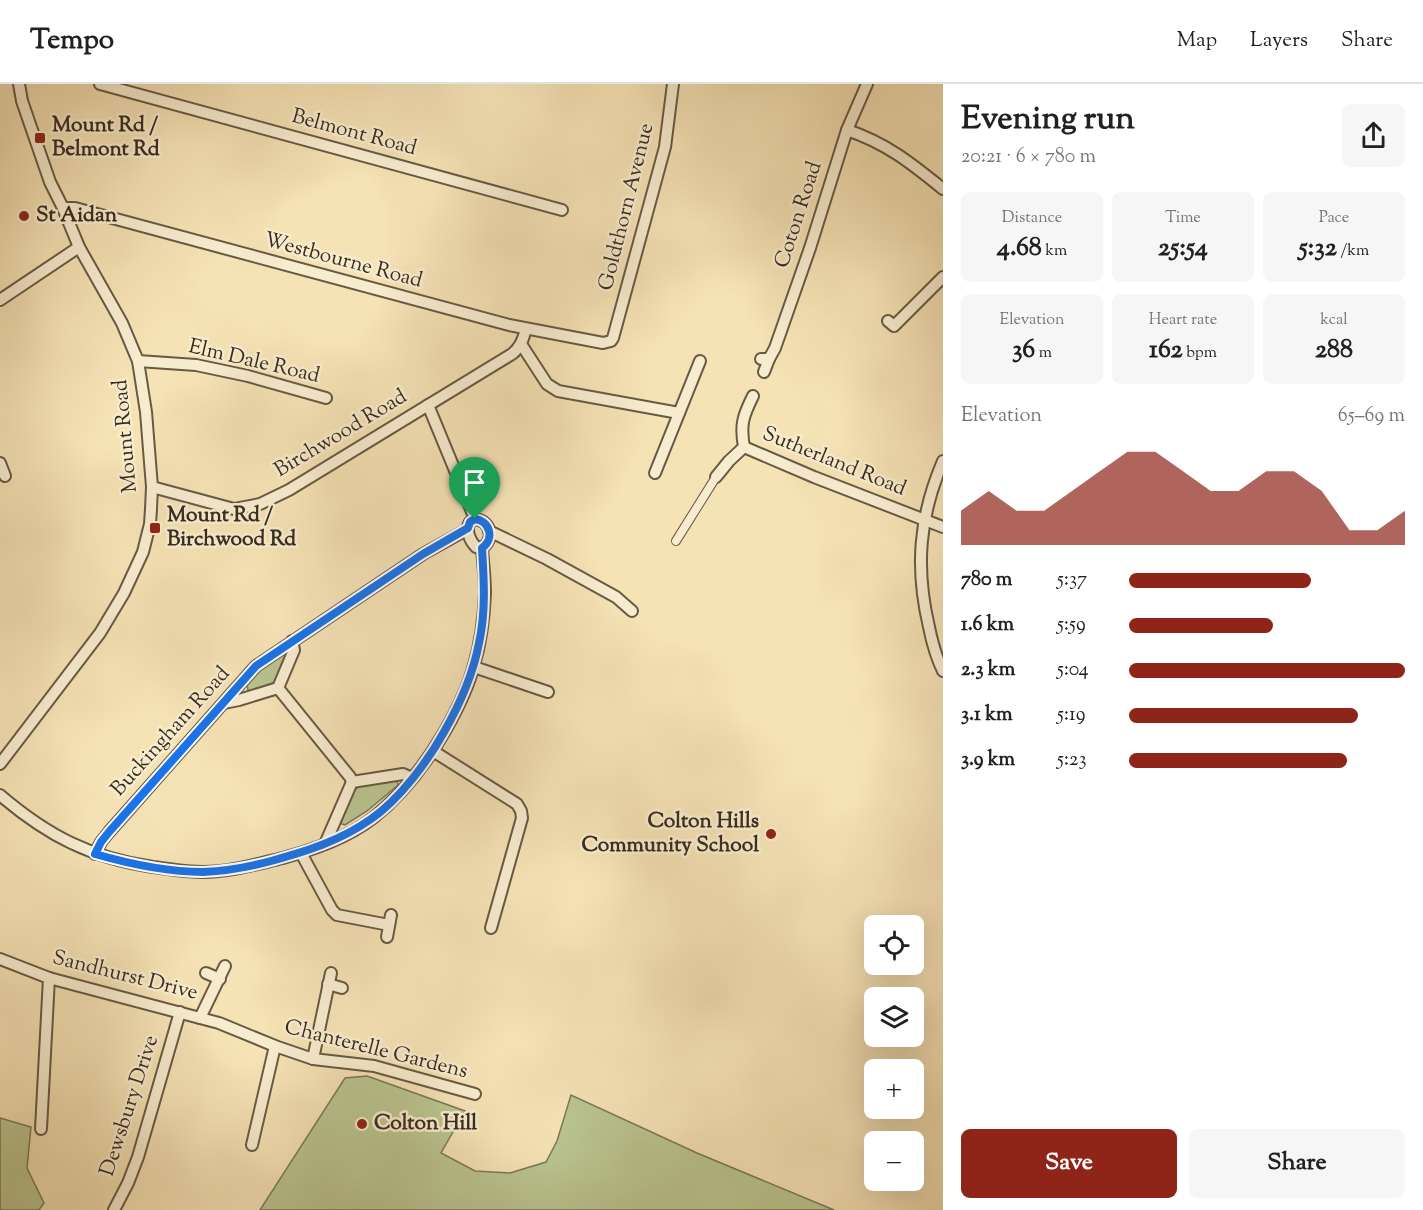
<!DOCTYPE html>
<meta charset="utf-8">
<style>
:root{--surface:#fff;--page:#f6f6f6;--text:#202124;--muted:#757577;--line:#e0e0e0;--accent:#8f2418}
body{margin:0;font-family:"Sorts Mill Goudy",serif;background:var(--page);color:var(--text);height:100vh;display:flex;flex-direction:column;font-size:22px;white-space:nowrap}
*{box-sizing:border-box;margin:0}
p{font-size:20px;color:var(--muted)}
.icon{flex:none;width:33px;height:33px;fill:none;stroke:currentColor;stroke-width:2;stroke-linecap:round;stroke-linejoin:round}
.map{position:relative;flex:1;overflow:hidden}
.side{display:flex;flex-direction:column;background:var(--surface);width:480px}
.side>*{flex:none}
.buttons{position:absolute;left:864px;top:831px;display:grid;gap:12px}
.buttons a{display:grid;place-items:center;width:60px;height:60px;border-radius:9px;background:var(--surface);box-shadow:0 6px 24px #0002;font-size:30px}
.pin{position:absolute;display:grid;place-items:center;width:51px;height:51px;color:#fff;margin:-62px -26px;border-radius:50% 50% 50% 0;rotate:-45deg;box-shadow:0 0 6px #0007}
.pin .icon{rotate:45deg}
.round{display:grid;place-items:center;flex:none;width:63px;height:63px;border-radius:9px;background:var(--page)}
.headline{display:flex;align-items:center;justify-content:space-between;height:102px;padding:0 18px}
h1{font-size:33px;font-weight:700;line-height:45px}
.metrics{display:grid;grid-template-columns:repeat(3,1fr);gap:9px;height:102px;padding:6px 18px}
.metrics div{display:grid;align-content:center;border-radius:9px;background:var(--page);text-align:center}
.metrics b{font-size:26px;font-weight:700}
.metrics small{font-size:16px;font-weight:400}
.metrics p{font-size:16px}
.chart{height:168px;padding:12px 18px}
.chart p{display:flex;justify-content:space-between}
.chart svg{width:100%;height:108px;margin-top:6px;fill:var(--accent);opacity:.7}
.button{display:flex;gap:12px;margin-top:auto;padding:12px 18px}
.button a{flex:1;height:69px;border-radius:9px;background:var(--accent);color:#fff;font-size:24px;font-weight:700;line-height:69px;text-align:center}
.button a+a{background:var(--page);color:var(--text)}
ul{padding:0 18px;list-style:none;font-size:20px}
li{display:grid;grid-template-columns:96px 72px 1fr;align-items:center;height:45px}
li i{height:15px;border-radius:8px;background:var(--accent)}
header{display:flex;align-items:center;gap:36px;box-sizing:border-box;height:84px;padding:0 30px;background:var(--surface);border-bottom:2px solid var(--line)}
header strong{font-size:28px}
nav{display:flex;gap:33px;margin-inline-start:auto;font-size:21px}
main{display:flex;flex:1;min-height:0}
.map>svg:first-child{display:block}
.green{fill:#bac48f;stroke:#797856;stroke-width:1.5}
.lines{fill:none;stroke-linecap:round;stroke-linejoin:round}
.pedestrian-casing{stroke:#675a44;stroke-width:10}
.minor-casing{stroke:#675a44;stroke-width:14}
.pedestrian{stroke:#f8eccf;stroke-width:8}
.minor{stroke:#f8eccf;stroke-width:10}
.route-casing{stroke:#fff;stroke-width:12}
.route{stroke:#1a73e8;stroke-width:8}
.poi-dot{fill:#8f2418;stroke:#f8eccf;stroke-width:2}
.labels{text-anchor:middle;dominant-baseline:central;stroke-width:5;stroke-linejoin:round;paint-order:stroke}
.poi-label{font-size:21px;font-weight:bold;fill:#382c1e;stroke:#f8eccf;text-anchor:start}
.street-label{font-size:21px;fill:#382c1e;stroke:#f8eccf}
</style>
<header>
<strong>Tempo</strong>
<nav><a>Map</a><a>Layers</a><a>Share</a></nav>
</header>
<main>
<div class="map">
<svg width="943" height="1126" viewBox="0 0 943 1126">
<rect width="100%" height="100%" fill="#f5e2b5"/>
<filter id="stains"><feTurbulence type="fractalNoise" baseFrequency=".00333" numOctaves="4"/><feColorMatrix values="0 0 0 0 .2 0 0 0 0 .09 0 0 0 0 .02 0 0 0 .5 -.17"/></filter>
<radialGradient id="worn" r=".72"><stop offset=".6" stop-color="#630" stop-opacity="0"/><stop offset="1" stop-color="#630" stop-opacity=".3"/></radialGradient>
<g class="green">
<path d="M283,569L287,572L275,598L255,607L250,608L248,606L247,600C257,586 269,577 283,569Z"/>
<path d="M397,696L398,701L367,727L345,741L339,739L352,708L361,701Z"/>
<path d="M367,992L465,1027L441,1069L475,1087L510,1089L546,1078L557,1057L571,1011L697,1069L834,1126H260L345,994Z"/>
<path d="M0,1034L31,1043L27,1084L44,1119L39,1126H0Z"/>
</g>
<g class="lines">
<defs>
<path id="pedestrian" d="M676,457L716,393"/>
<g id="minor">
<path d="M100,0L562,126"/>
<path d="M847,46C886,59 911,79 943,105"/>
<path d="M63,124H75L509,241L603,259L611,257L613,254L665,63L673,0"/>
<path d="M0,216L79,163"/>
<path d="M888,237L894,242L943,193"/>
<path d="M521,260L547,300L558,307L679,329"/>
<path d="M761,275H769L764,288"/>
<path d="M769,275L775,264L810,164L847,46L867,0"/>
<path d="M138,277L196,281L248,292L326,314"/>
<path d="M753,312C743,332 740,341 744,363L814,393L943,443"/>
<path d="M428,321L475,435"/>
<path d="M943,377C919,433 915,484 929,543C932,558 936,573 943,587"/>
<path d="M0,379L5,392"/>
<path d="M655,389L700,277"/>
<path d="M716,393L729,377L744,363"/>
<path d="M152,403L234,425L260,420L289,406L512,270C521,263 523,255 526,245"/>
<path d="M475,435C491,437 495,455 482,464"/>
<path d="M470,438C465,446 470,457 476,463L482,464"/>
<path d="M489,447L547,475L616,513L632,527"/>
<path d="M474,583L548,608"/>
<path d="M278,604L350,693L352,698"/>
<path d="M224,619L239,616L278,604L294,566L292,557"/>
<path d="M433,667L517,720L521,727L522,734L491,844"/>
<path d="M0,680L100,549L124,509L143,468L150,440L151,425L152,403L146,328L138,277L122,239L79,163L63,124L50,98L22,17L19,0"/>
<path d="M0,711C48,752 91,774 153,783C170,785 186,788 203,788C230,788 257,780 283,774C315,765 347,754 373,734C402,711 427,678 445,647C457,626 468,604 474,581C481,558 484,533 485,509C485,494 483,479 482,464"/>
<path d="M325,760L352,698L403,690L412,694"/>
<path d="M301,769L332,826L337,831L389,841"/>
<path d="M95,770L101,758L109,748L256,582L423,470L468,445"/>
<path d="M387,853L391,831"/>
<path d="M0,875L49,894L200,934L225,882"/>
<path d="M206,889L220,895"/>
<path d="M328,900L342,904"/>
<path d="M200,934L219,939L275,962L313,975L374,982L475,1010"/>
<path d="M313,975L331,889"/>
<path d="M41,1045L49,894"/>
<path d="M252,1061L275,962"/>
<path d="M114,1126L128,1099L138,1073L180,928"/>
</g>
</defs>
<use href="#pedestrian" class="pedestrian-casing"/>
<use href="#minor" class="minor-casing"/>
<use href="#pedestrian" class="pedestrian"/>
<use href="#minor" class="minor"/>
</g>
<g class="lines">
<defs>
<path id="route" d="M475,435C490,437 495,455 482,464C484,496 486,528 479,559C473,591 460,620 444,648C428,677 399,716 371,735C340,757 307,767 271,777C249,783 226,787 203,788C167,788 130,780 95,770L101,758L109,748L256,582L423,470L468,444L470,438Z"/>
</defs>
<use href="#route" class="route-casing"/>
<use href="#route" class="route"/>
</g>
<g class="poi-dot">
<rect x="34" y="48" width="12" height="12" rx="3"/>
<circle cx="24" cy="132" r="6"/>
<rect x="149" y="438" width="12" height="12" rx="3"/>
<circle cx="771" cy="750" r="6"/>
<circle cx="362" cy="1040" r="6"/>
</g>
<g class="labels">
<g class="poi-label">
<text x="52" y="42">Mount Rd /<tspan x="52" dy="24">Belmont Rd</tspan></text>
<text x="36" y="132">St Aidan</text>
<text x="167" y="432">Mount Rd /<tspan x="167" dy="24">Birchwood Rd</tspan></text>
<text x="759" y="738" text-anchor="end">Colton Hills<tspan x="759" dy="24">Community School</tspan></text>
<text x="374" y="1040">Colton Hill</text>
</g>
<g class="street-label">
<text transform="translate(354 49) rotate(15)">Belmont Road</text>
<text transform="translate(627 123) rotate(-76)">Goldthorn Avenue</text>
<text transform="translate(799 131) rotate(-72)">Coton Road</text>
<text transform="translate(343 177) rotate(15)">Westbourne Road</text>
<text transform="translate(254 278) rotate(13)">Elm Dale Road</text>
<text transform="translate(341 350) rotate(-31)">Birchwood Road</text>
<text transform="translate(126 352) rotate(-95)">Mount Road</text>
<text transform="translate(834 378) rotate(22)">Sutherland Road</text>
<text transform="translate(171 648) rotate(-48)">Buckingham Road</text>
<text transform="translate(125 892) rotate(14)">Sandhurst Drive</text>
<text transform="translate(376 966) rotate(14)">Chanterelle Gardens</text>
<text transform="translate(130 1022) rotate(-72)">Dewsbury Drive</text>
</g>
</g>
<rect width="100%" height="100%" filter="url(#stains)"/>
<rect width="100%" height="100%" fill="url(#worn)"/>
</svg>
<div class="buttons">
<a><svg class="icon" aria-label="locate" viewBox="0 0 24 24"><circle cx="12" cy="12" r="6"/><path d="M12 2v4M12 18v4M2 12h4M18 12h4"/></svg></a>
<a><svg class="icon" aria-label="layers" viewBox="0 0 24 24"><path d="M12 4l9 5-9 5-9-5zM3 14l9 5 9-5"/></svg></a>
<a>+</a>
<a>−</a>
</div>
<div class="pin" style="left:475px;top:435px;background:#1e9e55"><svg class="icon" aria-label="arrive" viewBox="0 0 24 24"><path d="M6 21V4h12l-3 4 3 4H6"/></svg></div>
</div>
<section class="side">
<div class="headline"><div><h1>Evening run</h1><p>20:21 · 6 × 780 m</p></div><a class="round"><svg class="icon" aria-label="share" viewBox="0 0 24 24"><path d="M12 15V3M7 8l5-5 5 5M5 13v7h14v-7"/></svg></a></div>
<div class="metrics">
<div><p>Distance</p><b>4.68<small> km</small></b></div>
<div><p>Time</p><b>25:54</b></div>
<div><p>Pace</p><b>5:32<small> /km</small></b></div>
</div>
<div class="metrics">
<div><p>Elevation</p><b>36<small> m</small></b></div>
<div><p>Heart rate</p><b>162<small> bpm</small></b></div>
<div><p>kcal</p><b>288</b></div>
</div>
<div class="chart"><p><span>Elevation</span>65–69 m</p>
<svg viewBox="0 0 160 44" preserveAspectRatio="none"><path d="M0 44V30L10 22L20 30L30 30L40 22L50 14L60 6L70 6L80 14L90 22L100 22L110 14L120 14L130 22L140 38L150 38L160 30V44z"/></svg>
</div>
<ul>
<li><b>780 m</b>5:37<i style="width:66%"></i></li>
<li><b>1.6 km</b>5:59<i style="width:52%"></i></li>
<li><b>2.3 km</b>5:04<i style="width:100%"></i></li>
<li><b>3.1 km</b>5:19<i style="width:83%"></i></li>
<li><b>3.9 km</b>5:23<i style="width:79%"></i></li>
</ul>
<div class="button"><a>Save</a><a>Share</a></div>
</section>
</main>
